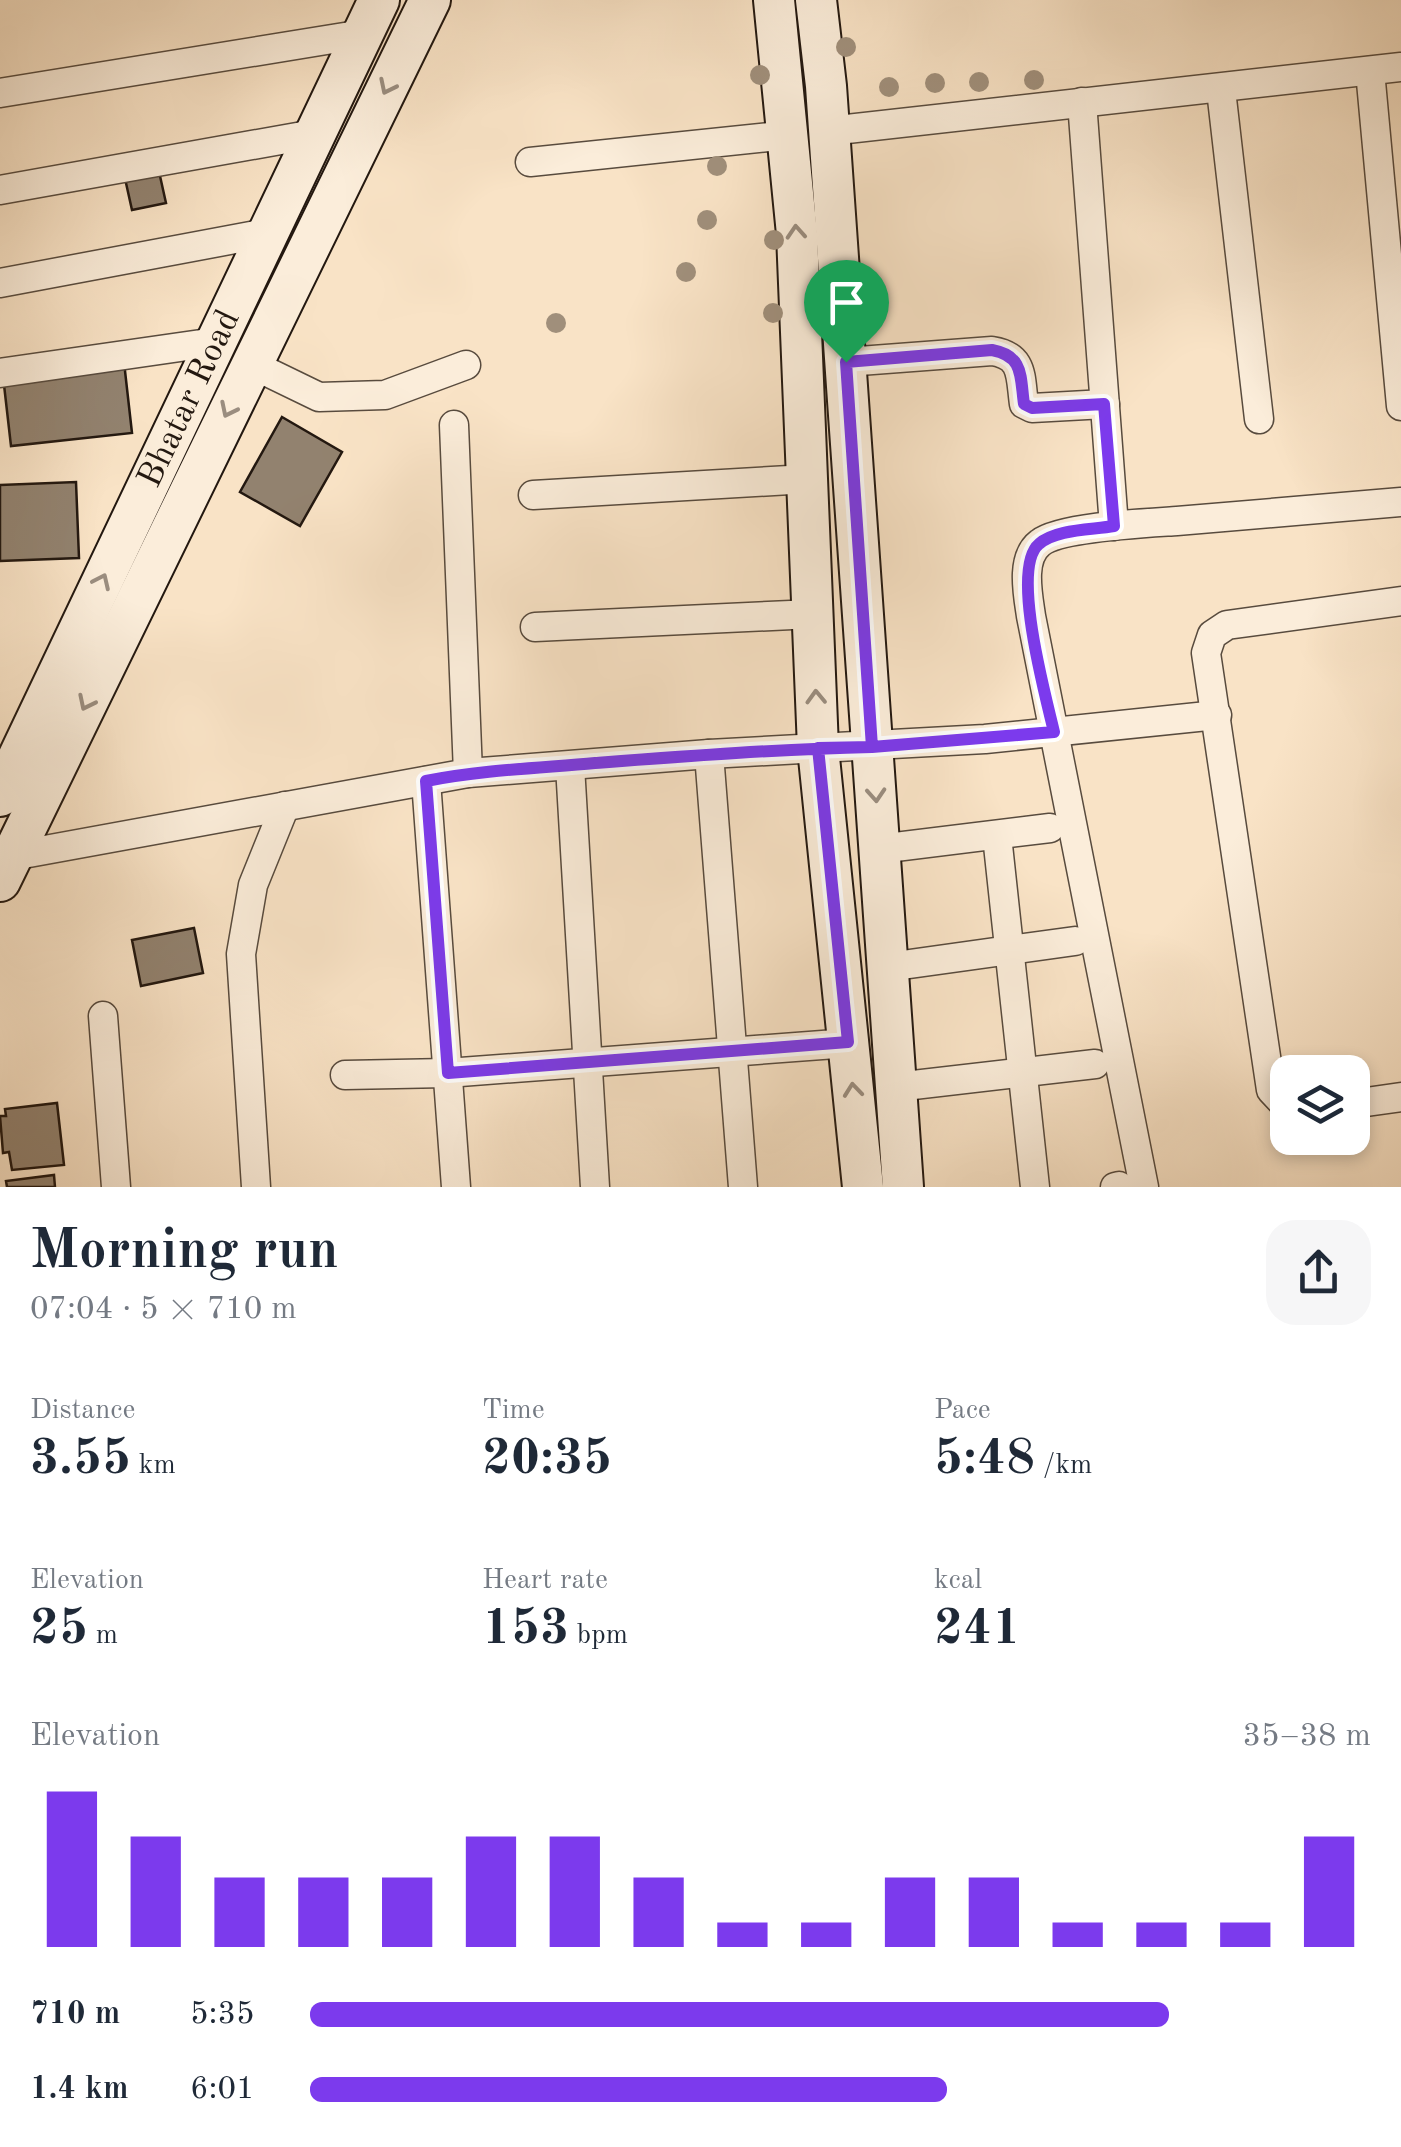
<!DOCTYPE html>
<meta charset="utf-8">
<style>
:root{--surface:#fff;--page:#f6f6f7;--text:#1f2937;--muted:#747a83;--accent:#7c3aed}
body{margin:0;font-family:"Old Standard TT",serif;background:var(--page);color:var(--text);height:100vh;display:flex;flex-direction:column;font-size:38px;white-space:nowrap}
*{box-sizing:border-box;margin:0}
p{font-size:32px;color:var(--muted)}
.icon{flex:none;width:55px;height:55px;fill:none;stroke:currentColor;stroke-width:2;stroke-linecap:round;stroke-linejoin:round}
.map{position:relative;height:1187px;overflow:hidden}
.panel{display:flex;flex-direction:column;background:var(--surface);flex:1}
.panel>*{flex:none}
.tools{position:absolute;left:1270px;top:1055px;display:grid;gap:20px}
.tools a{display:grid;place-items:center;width:100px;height:100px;border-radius:20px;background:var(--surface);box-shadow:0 5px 15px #0003;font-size:50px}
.pin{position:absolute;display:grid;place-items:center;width:85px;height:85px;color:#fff;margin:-102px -42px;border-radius:50% 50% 50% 0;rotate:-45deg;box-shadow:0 0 10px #0007}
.pin .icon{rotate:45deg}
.round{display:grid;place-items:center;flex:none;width:105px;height:105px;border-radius:30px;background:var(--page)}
.overview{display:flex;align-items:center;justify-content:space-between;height:170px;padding:0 30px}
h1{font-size:55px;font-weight:800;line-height:75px}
.metrics{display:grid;grid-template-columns:repeat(3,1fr);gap:15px;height:170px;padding:10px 30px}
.metrics div{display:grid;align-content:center}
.metrics b{font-size:50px;font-weight:800}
.metrics small{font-size:28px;font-weight:400}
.metrics p{font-size:28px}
.chart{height:280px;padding:20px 30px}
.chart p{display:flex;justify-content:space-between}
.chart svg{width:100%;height:180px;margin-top:10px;stroke:var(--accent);stroke-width:6}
ul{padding:0 30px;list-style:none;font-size:32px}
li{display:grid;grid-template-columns:160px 120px 1fr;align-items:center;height:75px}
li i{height:25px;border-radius:12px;background:var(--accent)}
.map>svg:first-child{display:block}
.building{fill:#92826f;stroke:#231810;stroke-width:2.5}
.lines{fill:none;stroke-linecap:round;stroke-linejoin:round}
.street-casing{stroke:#584b3e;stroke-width:31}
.secondary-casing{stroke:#231810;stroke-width:44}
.street{stroke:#fbedda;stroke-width:28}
.secondary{stroke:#fbedda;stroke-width:40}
.tree{fill:#a08f7b}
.oneway{stroke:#9a8d7f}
.route-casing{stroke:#fff;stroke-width:20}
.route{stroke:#7c3aed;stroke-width:12}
.labels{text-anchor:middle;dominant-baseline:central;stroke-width:8;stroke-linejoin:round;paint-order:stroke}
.street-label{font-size:35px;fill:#231810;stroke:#fbedda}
</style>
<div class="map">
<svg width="1401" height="1187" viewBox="0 0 1401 1187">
<rect width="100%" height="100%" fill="#f9e3c6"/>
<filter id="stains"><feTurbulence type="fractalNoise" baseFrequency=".002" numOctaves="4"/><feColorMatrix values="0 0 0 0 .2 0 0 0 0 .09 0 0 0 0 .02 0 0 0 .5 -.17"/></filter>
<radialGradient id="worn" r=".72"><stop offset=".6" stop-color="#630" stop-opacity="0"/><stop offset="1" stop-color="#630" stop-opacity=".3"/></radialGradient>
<g class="building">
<path d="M158,167L166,203L132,210L124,174Z"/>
<path d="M124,362L132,433L11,446L3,376Z"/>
<path d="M282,417L342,452L300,526L240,492Z"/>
<path d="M76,482L79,558L0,561V485Z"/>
<path d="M194,928L203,973L141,986L132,940Z"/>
<path d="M57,1103L64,1165L12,1170L9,1152L3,1153L0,1116H6L5,1109Z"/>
<path d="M54,1175L55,1187H7L6,1181Z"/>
</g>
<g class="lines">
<defs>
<g id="street">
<path d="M1370,71L1401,406"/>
<path d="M1221,90L1259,419"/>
<path d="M0,93L363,34"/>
<path d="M1082,102L1114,526"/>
<path d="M829,131L1401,67"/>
<path d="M530,162L788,135"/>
<path d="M0,190L314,134"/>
<path d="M0,283L267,233"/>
<path d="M846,362L992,351C1024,356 1020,376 1024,404L1032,408L1105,404"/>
<path d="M251,364L319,397L385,395L466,365"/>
<path d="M0,373L215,342"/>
<path d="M454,425L468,773"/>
<path d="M533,495L807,479"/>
<path d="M535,627L813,614"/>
<path d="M709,754L743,1187"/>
<path d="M570,766L595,1187"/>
<path d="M426,781L456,1187"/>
<path d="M997,836L1035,1187"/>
<path d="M879,849L1050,828"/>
<path d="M1,858L468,773L709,754L985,739L1217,715"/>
<path d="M888,967L1075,941"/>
<path d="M103,1016L116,1187"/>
<path d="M345,1075L447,1073L849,1043"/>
<path d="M896,1087L1095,1064"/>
<path d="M1352,1104L1401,1097"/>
<path d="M1288,1108L1271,1090L1206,653L1212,635L1227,625L1401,601"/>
<path d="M256,1187L241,954L253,885L285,806"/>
<path d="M1115,1187L1119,1186"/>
<path d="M1144,1187L1031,616C1028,595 1020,558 1040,543C1060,527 1148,523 1177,521C1252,515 1326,508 1401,502"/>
</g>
<g id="secondary">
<path d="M774,0L797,234L818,748L863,1187"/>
<path d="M816,0L826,86L903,1187"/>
<path id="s1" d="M0,796L379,0"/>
<path d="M0,881L430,0"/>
</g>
</defs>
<use href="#street" class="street-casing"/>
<use href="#secondary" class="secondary-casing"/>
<use href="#street" class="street"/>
<use href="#secondary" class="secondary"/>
</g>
<g class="tree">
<circle cx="846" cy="47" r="10"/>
<circle cx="760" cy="75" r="10"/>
<circle cx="1034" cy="80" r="10"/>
<circle cx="979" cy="82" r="10"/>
<circle cx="935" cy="83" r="10"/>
<circle cx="889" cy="87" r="10"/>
<circle cx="717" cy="166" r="10"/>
<circle cx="707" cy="220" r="10"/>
<circle cx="774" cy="240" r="10"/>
<circle cx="686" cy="272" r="10"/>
<circle cx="773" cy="313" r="10"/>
<circle cx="556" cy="323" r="10"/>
</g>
<defs><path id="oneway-chevron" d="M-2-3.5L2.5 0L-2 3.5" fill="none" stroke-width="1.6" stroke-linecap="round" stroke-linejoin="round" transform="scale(2.5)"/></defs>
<g class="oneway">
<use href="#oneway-chevron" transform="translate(387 87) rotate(116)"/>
<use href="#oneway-chevron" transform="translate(796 232) rotate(-94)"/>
<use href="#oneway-chevron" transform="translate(228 410) rotate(116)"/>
<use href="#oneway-chevron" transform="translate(102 581) rotate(-65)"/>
<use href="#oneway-chevron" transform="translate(816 697) rotate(-92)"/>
<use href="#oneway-chevron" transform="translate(86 703) rotate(116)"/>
<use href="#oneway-chevron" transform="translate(876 795) rotate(86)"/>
<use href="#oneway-chevron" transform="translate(853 1090) rotate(-96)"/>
</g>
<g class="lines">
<defs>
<path id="route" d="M846,362L872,747C780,749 688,756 595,763C539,768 482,770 426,781L448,1073L848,1042L818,748L872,747L1054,732C1046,697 1010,568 1039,544C1056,529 1092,530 1114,526L1104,404L1032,408L1024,404C1020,376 1024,356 992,350L846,362"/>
</defs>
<use href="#route" class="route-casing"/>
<use href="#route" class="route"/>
</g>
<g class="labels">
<g class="street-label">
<text stroke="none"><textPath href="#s1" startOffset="440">Bhatar Road</textPath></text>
</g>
</g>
<rect width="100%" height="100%" filter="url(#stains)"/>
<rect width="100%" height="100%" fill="url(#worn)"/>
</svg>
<div class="tools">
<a><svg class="icon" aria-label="layers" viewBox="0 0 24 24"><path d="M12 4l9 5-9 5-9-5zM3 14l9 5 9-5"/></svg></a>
</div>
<div class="pin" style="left:846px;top:362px;background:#1e9e55"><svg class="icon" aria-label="arrive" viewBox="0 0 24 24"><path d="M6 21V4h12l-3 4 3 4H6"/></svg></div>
</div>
<section class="panel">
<div class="overview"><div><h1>Morning run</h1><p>07:04 · 5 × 710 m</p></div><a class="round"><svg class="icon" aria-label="share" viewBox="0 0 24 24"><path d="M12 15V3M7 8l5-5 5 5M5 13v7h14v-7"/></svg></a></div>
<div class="metrics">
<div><p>Distance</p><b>3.55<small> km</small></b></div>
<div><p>Time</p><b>20:35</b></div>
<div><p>Pace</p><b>5:48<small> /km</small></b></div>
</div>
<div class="metrics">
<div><p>Elevation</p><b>25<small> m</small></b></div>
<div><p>Heart rate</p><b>153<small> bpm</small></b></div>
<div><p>kcal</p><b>241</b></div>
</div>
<div class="chart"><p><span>Elevation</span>35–38 m</p>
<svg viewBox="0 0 160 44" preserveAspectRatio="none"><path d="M5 44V6M15 44V17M25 44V27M35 44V27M45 44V27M55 44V17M65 44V17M75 44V27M85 44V38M95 44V38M105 44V27M115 44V27M125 44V38M135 44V38M145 44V38M155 44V17"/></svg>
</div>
<ul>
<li><b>710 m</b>5:35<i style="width:81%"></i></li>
<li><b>1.4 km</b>6:01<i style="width:60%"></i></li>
</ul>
</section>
